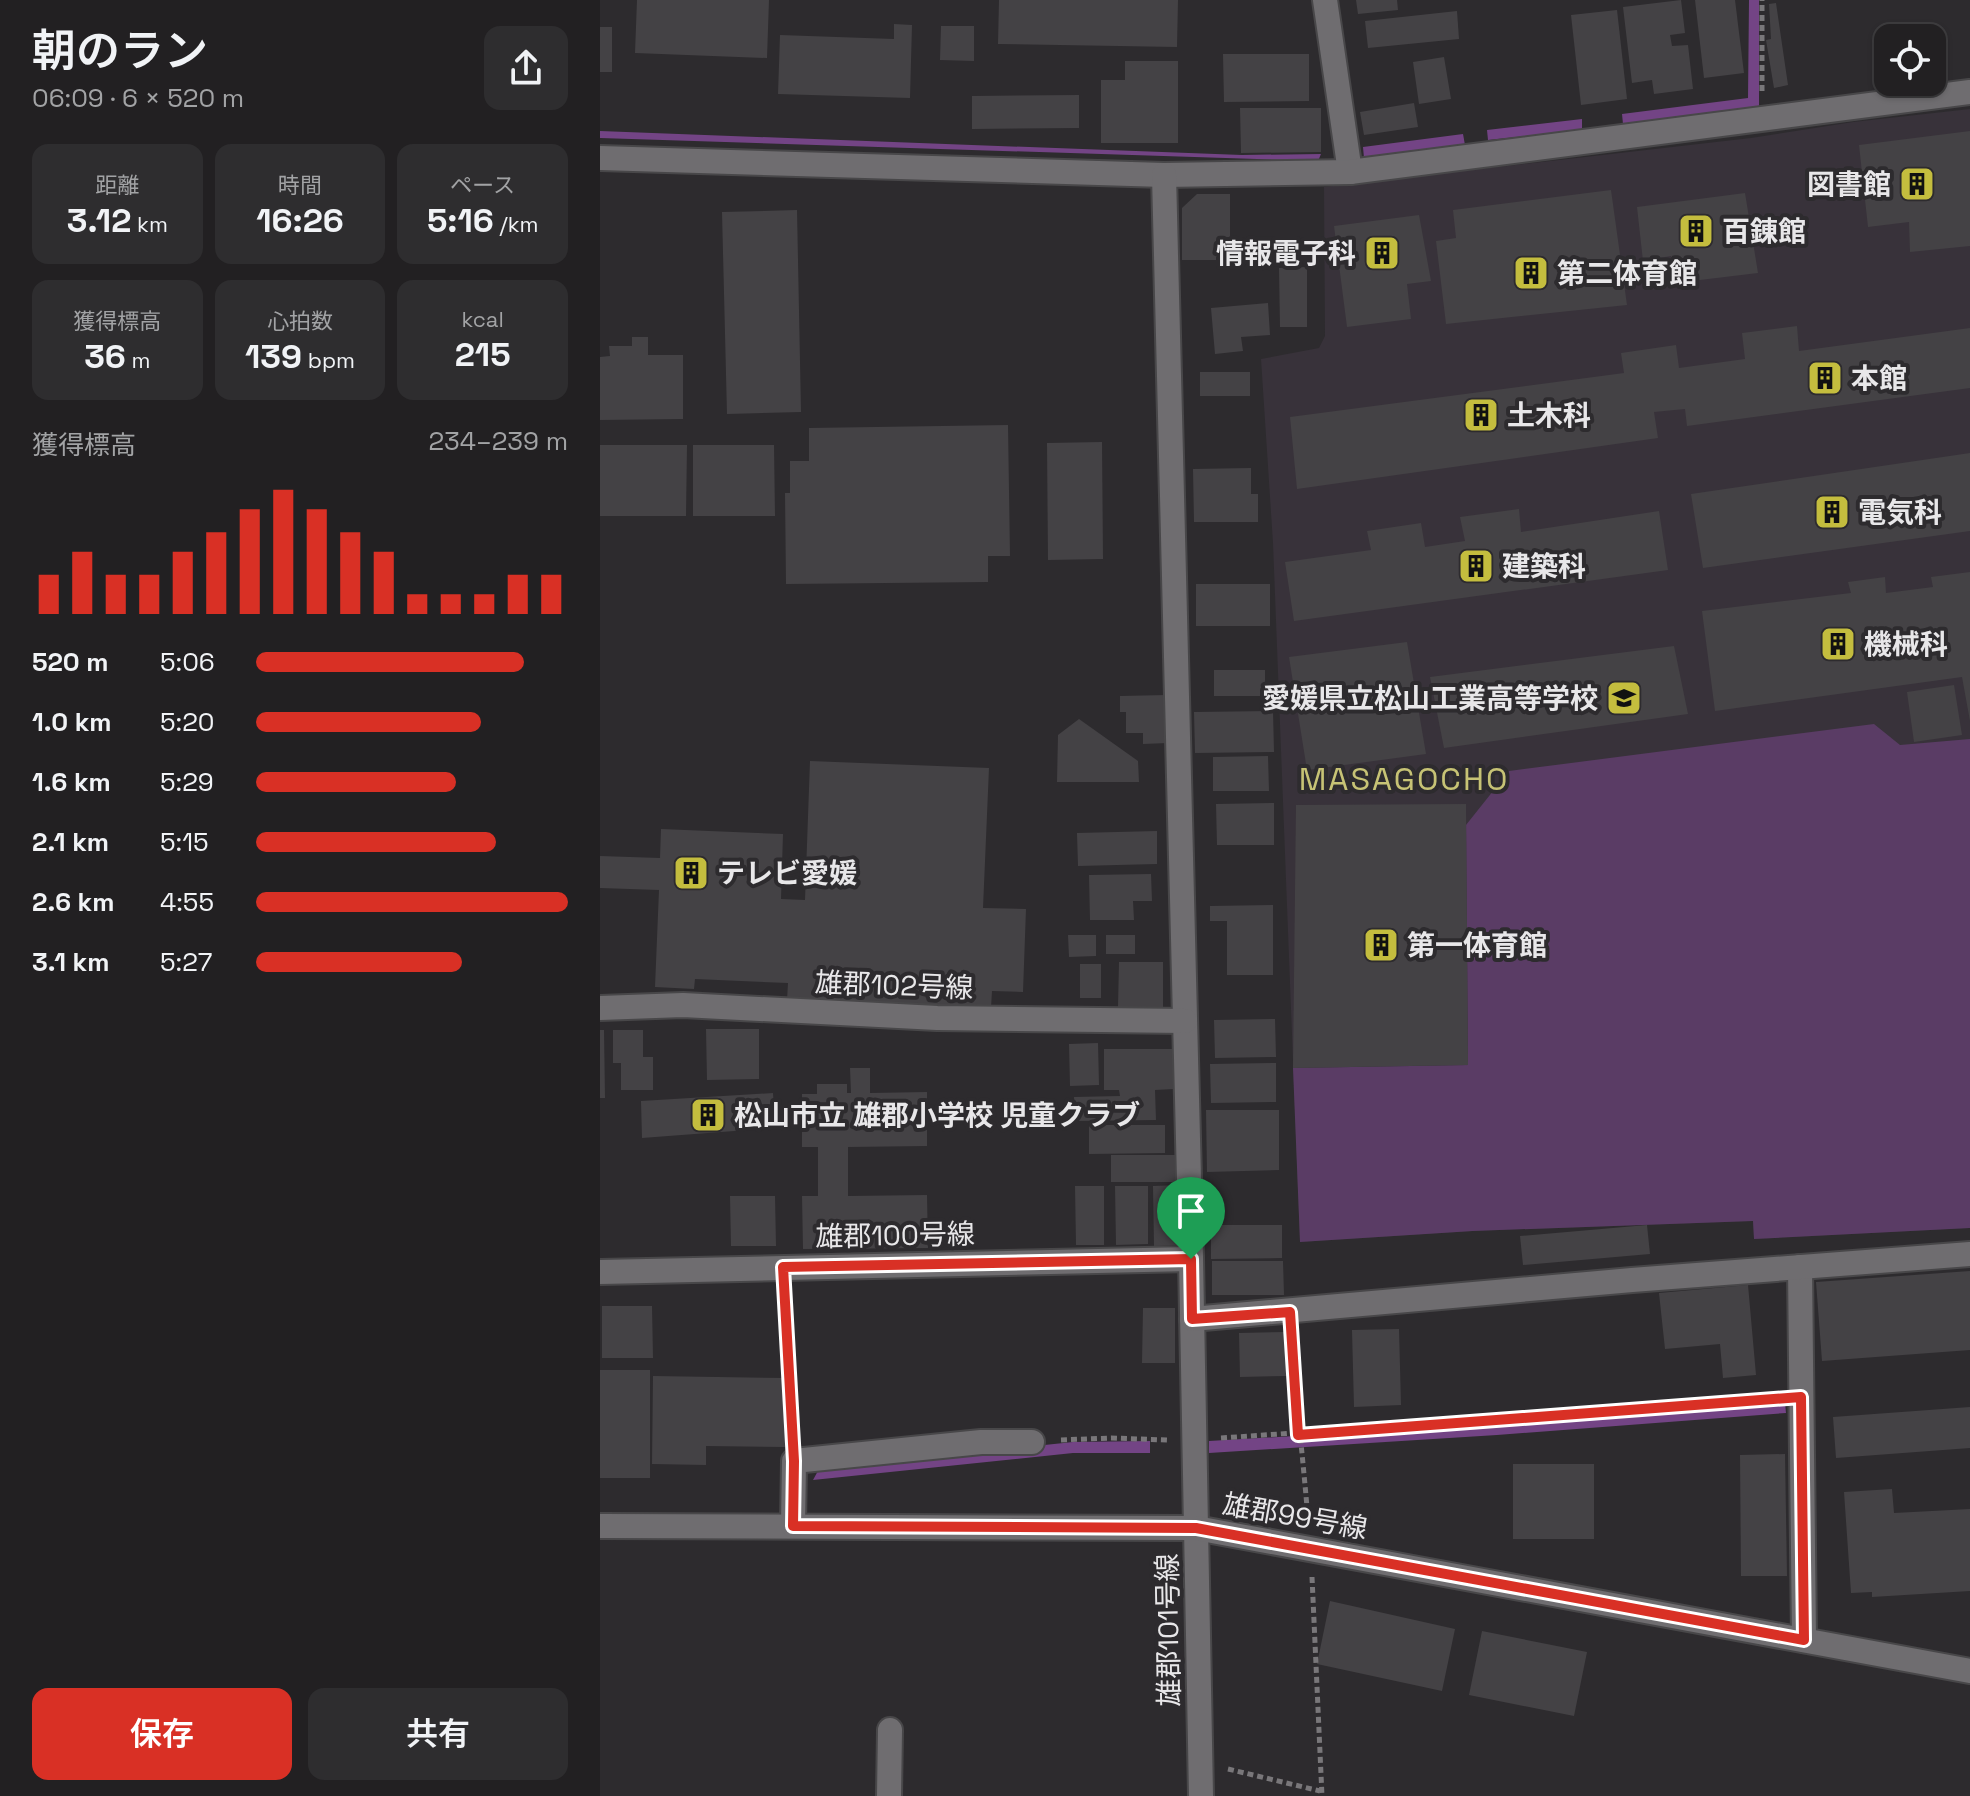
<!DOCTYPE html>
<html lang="ja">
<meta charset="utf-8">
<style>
:root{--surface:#222022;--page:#2e2d2f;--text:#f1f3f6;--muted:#a2a3a5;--line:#3f3e40;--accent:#d93025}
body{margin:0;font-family:"Space Grotesk","Noto Sans JP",sans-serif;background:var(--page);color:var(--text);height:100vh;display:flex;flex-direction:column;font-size:30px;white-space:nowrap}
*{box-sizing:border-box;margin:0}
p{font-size:26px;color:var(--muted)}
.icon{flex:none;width:44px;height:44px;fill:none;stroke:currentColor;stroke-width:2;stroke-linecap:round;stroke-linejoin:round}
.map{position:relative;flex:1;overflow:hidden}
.panel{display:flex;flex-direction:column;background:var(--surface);width:600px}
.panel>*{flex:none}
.tools{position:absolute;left:1274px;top:24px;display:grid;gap:16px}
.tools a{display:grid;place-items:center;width:72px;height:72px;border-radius:16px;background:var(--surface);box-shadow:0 2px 6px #0004,0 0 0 2px var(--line);font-size:40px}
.pin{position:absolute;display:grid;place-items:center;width:68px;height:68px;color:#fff;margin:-82px -34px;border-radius:50% 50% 50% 0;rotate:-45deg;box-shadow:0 0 8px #0007}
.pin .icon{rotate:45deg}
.round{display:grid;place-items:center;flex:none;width:84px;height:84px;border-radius:16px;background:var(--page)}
.headline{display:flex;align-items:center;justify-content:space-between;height:136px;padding:0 32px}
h1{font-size:44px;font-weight:600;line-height:60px}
.figures{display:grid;grid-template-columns:repeat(3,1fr);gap:12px;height:136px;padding:8px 32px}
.figures div{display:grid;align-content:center;border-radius:16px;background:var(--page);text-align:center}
.figures b{font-size:34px;font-weight:600}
.figures small{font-size:22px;font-weight:400}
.figures p{font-size:22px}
.chart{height:224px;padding:16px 32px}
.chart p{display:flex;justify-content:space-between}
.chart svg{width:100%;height:144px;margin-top:8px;stroke:var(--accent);stroke-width:6}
.action{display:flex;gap:16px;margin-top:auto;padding:16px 32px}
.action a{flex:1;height:92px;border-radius:16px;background:var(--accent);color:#fff;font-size:32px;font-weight:600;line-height:92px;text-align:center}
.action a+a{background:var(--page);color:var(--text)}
ul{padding:0 32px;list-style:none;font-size:26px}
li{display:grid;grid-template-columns:128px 96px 1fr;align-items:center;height:60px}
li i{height:20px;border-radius:10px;background:var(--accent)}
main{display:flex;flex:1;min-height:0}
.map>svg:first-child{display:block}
.built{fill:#38323a}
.green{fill:#5a3c65}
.water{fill:#734485}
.building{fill:#444245}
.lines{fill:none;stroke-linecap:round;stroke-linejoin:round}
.minor-casing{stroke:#484749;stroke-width:28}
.path{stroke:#79777a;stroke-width:5;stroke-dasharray:6 4;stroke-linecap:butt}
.minor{stroke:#6f6d70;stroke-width:24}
.route-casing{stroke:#fff;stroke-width:16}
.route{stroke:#d93025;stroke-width:10}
.labels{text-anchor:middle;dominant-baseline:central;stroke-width:8;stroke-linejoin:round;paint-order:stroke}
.poi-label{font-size:28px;font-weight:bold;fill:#e8e7e9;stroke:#2d2b2e;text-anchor:start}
.street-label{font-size:28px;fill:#e8e7e9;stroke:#2d2b2e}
.quarter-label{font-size:32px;letter-spacing:2px;fill:#c7c375;stroke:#2d2b2e}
</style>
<main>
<section class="panel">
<div class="headline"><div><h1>朝のラン</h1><p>06:09 · 6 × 520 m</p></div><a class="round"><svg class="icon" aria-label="share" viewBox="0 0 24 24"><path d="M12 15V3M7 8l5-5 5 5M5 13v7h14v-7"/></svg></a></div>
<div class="figures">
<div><p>距離</p><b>3.12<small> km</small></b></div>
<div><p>時間</p><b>16:26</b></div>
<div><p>ペース</p><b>5:16<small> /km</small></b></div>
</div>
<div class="figures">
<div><p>獲得標高</p><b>36<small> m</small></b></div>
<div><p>心拍数</p><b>139<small> bpm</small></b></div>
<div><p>kcal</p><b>215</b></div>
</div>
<div class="chart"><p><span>獲得標高</span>234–239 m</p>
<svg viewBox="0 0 160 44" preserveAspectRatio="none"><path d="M5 44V32M15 44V25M25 44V32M35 44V32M45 44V25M55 44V19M65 44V12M75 44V6M85 44V12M95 44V19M105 44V25M115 44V38M125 44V38M135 44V38M145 44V32M155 44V32"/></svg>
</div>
<ul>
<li><b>520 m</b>5:06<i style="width:86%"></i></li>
<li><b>1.0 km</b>5:20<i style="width:72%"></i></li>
<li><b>1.6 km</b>5:29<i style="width:64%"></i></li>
<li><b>2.1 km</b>5:15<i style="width:77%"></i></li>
<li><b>2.6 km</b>4:55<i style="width:100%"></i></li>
<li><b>3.1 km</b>5:27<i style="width:66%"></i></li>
</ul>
<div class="action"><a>保存</a><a>共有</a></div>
</section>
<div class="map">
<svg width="1370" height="1796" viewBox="0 0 1370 1796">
<rect width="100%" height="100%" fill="#2d2b2e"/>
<path class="built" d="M1370,109V1228L1154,1239L1153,1221L873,1231L700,1242L673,543L661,359L719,348L725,336L724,187L1151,138L1253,122Z"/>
<path class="green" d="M1274,724L1300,745L1370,739V1228L1154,1239L1153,1221L873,1231L700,1242L693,1068L868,1065L866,825L909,771Z"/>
<g class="water">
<path d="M1149,0H1159V106L1023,124L1022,114L1148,98Z"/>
<path d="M982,119V130L888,140L887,130Z"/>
<path d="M0,131L642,155L721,154L718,161L0,138Z"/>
<path d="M863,134L865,145L764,158L763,147Z"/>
<path d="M1185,1403L1186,1413L897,1435L609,1453V1441L897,1424Z"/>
<path d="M550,1441V1453H473L213,1480L219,1469L473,1442Z"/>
</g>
<g class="building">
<path d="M37,0H169L167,58L35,53Z"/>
<path d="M399,0H578L577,47L398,44Z"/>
<path d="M756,0H797L798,10L758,14Z"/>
<path d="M1081,0L1085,33L1070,35L1072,46L1088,45L1093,89L1054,94L1052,80L1032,83L1023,7Z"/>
<path d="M1095,0H1135L1144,73L1104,78Z"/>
<path d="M1176,3L1188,85L1174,88L1166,40L1171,39L1169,4Z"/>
<path d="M1017,10L1027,99L981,105L971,15Z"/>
<path d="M857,11L859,39L768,48L765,21Z"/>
<path d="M294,24L312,25L310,98L178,94L180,35L294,39Z"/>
<path d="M341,26H374V61L340,60Z"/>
<rect x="0" y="27" width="12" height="45"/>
<path d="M623,54H709V101L624,102Z"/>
<path d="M844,57L851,99L819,104L813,62Z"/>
<path d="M525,61H578V143H501V80H525Z"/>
<path d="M479,95V128L372,129V96Z"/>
<path d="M814,103L818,127L764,135L760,112Z"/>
<path d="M640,108H721V152L641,153Z"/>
<path d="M1370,131V246L1310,252L1309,222L1268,227L1259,145Z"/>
<path d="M1011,190L1027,305L846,324L836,241L856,238L853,210Z"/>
<path d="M1145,193L1158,273L1075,283L1071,256L1043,261L1037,207Z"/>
<path d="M597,194H630V260H582V208Z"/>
<path d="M197,210L201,412L127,414L122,212Z"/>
<path d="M819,215L831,281L807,284L811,319L747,327L734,226Z"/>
<path d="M707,267V327H680L679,268Z"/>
<path d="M668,303L670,335L641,337L643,351L615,354L611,308Z"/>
<path d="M1197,326L1199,351L1370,328V388L1087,426L1085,409L1054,412L1058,438L697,489L690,417L1024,373L1021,353L1076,345L1079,368L1145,359L1142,333Z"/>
<path d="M32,337H48V355H83V419L0,420V357L10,356L9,346H32Z"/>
<rect x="600" y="372" width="50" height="24"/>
<path d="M408,425L410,556H388V582L186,584L185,493H190V461H209V428Z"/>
<path d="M502,442L503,559L448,560L447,443Z"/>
<path d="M0,445H87L86,516H0Z"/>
<path d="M93,445H174L175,516H93Z"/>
<path d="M1370,453V531L1103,568L1091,494Z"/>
<path d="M651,468V494H658V522H594L593,469Z"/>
<path d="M919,509L921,532L1059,511L1068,570L694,621L685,562L771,550L767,531L821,523L825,547L865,541L860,517Z"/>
<path d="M1370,572V721L1362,677L1115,711L1102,611L1251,593L1248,582L1285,577L1286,593L1333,587L1331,577Z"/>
<rect x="596" y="584" width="74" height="42"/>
<path d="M807,642L826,754L707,770L689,657Z"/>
<path d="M1074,646L1088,714L844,748L830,677Z"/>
<rect x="614" y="670" width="51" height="26"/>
<path d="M1354,685L1362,735L1314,742L1307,692Z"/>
<path d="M567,695L568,743L543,744V733H526V712H520V696Z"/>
<path d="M673,711L674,752L595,753L594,712Z"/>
<path d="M479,719L538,761L539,782H457L458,735Z"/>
<path d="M668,756L669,791H613V757Z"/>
<path d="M210,761L389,768L383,908L426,909L423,992L392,991L391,1008L187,1000L188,983L95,979L94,989L55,987L59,890L0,888V856L60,858L61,829L183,834L181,899L205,900Z"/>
<path d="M674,803V845H617L616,804Z"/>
<path d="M866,804L868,1065L693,1068L696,805Z"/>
<path d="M557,831V864L478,866L477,833Z"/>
<path d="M551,874L552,901H533L534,920H490L489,875Z"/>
<path d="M673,905V975H627V921H610V906Z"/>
<path d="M468,935H496V956L469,957Z"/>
<rect x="506" y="935" width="29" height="19"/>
<path d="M519,962H563V1007H518Z"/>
<rect x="480" y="964" width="21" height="34"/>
<path d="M675,1019L676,1057L615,1058L614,1020Z"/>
<path d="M106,1029H159V1079L107,1080Z"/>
<path d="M0,1030H4L5,1098H0Z"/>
<path d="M13,1030H43V1057H53V1090H21V1063H13Z"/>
<path d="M498,1043L499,1085L470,1086L469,1044Z"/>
<path d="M504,1049H574V1089L555,1090L556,1120L475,1121L474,1097L520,1096L519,1090H504Z"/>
<path d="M676,1063V1102L611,1103L610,1064Z"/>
<path d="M250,1068H270V1093L327,1092V1146L248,1147V1196L327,1195L328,1248L203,1249L202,1196H218V1147H202V1094H217V1084H247V1093H251Z"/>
<path d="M173,1093L175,1128L42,1138L41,1101Z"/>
<path d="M606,1110H679V1170L607,1172Z"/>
<path d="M489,1125H565V1153L489,1154Z"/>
<path d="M511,1155H576L577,1182H511Z"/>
<path d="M580,1185L581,1245L554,1246L553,1186Z"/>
<path d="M475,1186H504V1245H476Z"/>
<path d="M515,1186H548V1244L516,1245Z"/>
<path d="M130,1196H175L176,1246H131Z"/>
<path d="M611,1225H682V1258L611,1259Z"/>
<path d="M1047,1225L1050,1254L923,1265L920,1236Z"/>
<path d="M612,1261H683L684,1295H612Z"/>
<path d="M1370,1271V1350L1222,1361L1216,1282Z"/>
<path d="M1148,1285L1156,1375L1123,1378L1120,1344L1065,1349L1059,1293Z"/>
<path d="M2,1306H52L53,1358H2Z"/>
<path d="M543,1308H575V1363H542Z"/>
<path d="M799,1329L801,1405L754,1407L752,1330Z"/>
<path d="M686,1332L687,1376L640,1377L639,1333Z"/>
<rect x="0" y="1370" width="50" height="108"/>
<path d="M53,1376L186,1378L185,1447L106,1446V1465L52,1464Z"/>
<path d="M1370,1407V1448L1236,1458L1233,1417Z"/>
<path d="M1185,1454L1187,1576H1141L1140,1455Z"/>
<rect x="913" y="1464" width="81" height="75"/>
<path d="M1292,1489L1294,1513L1370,1509V1591L1272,1597V1592L1251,1593L1244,1492Z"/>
<path d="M730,1601L855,1629L842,1691L717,1664Z"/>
<path d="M882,1631L987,1652L974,1716L869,1695Z"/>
</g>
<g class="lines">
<defs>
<g id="minor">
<path d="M725,0L750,172"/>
<path d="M0,158L564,175L750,172L1370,92"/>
<path d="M564,175L591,1259L601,1796"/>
<path d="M0,1008L83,1005L337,1018L585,1021"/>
<path d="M1200,1267L1204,1640"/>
<path d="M0,1272L591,1259"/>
<path d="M592,1319L1032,1280L1370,1254"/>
<path d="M0,1526L596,1528L1370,1671"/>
<path d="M193,1526L194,1461L381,1442H432"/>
<path d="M289,1796L290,1730"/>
</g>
</defs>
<use href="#minor" class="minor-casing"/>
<g class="path">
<path d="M1162,91V0"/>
<path d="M184,1294L191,1432"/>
<path d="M691,1338C696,1399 703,1458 708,1519"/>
<path d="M621,1438L1173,1400"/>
<path d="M461,1440L511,1438L567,1440"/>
<path d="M712,1577L722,1796"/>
<path d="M628,1769L720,1791"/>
</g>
<use href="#minor" class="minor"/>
</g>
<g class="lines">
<defs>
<path id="route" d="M591,1259L592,1319L690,1312L698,1435L1201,1397L1204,1640L596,1528L193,1526L194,1461L183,1267Z"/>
</defs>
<use href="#route" class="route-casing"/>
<use href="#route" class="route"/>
</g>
<defs>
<symbol id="building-square" viewBox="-11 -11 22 22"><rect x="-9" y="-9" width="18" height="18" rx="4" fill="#c4bd3e" stroke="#2d2b2e"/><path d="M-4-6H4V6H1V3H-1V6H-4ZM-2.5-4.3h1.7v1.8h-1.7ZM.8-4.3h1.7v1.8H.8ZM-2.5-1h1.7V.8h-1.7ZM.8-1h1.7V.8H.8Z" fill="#111"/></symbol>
<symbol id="school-square" viewBox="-11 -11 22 22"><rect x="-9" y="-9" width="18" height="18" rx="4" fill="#c4bd3e" stroke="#2d2b2e"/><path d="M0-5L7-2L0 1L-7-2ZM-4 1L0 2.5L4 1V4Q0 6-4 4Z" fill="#111"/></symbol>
</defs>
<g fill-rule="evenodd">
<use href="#building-square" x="1297" y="164" width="40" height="40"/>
<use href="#building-square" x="1076" y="211" width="40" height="40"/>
<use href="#building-square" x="762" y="233" width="40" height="40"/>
<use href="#building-square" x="911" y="253" width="40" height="40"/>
<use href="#building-square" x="1205" y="358" width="40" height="40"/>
<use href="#building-square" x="861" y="395" width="40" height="40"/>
<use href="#building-square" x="1212" y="492" width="40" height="40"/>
<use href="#building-square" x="856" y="546" width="40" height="40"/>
<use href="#building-square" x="1218" y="624" width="40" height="40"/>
<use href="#school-square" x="1004" y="678" width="40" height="40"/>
<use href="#building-square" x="71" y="853" width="40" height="40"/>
<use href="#building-square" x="761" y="925" width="40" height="40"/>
<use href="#building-square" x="88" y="1095" width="40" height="40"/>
</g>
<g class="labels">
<g class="poi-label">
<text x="1291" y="184" text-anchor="end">図書館</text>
<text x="1122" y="231">百錬館</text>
<text x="756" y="253" text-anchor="end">情報電子科</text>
<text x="957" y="273">第二体育館</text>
<text x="1251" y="378">本館</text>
<text x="907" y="415">土木科</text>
<text x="1258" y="512">電気科</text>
<text x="902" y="566">建築科</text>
<text x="1264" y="644">機械科</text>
<text x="998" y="698" text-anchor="end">愛媛県立松山工業高等学校</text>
<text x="117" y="873">テレビ愛媛</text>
<text x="807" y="945">第一体育館</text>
<text x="134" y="1115">松山市立 雄郡小学校 児童クラブ</text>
</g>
<g class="street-label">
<text transform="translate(294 985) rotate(2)">雄郡102号線</text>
<text transform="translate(295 1235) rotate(-1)">雄郡100号線</text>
<text transform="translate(695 1516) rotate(10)">雄郡99号線</text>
<text transform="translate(568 1630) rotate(-91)">雄郡101号線</text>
</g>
<g class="quarter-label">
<text x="804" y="779">MASAGOCHO</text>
</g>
</g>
</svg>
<div class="tools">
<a><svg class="icon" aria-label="locate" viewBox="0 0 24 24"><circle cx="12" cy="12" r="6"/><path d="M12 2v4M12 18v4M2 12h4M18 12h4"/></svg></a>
</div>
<div class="pin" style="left:591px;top:1259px;background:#1e9e55"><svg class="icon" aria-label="arrive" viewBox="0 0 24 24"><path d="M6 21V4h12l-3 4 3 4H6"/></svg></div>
</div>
</main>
